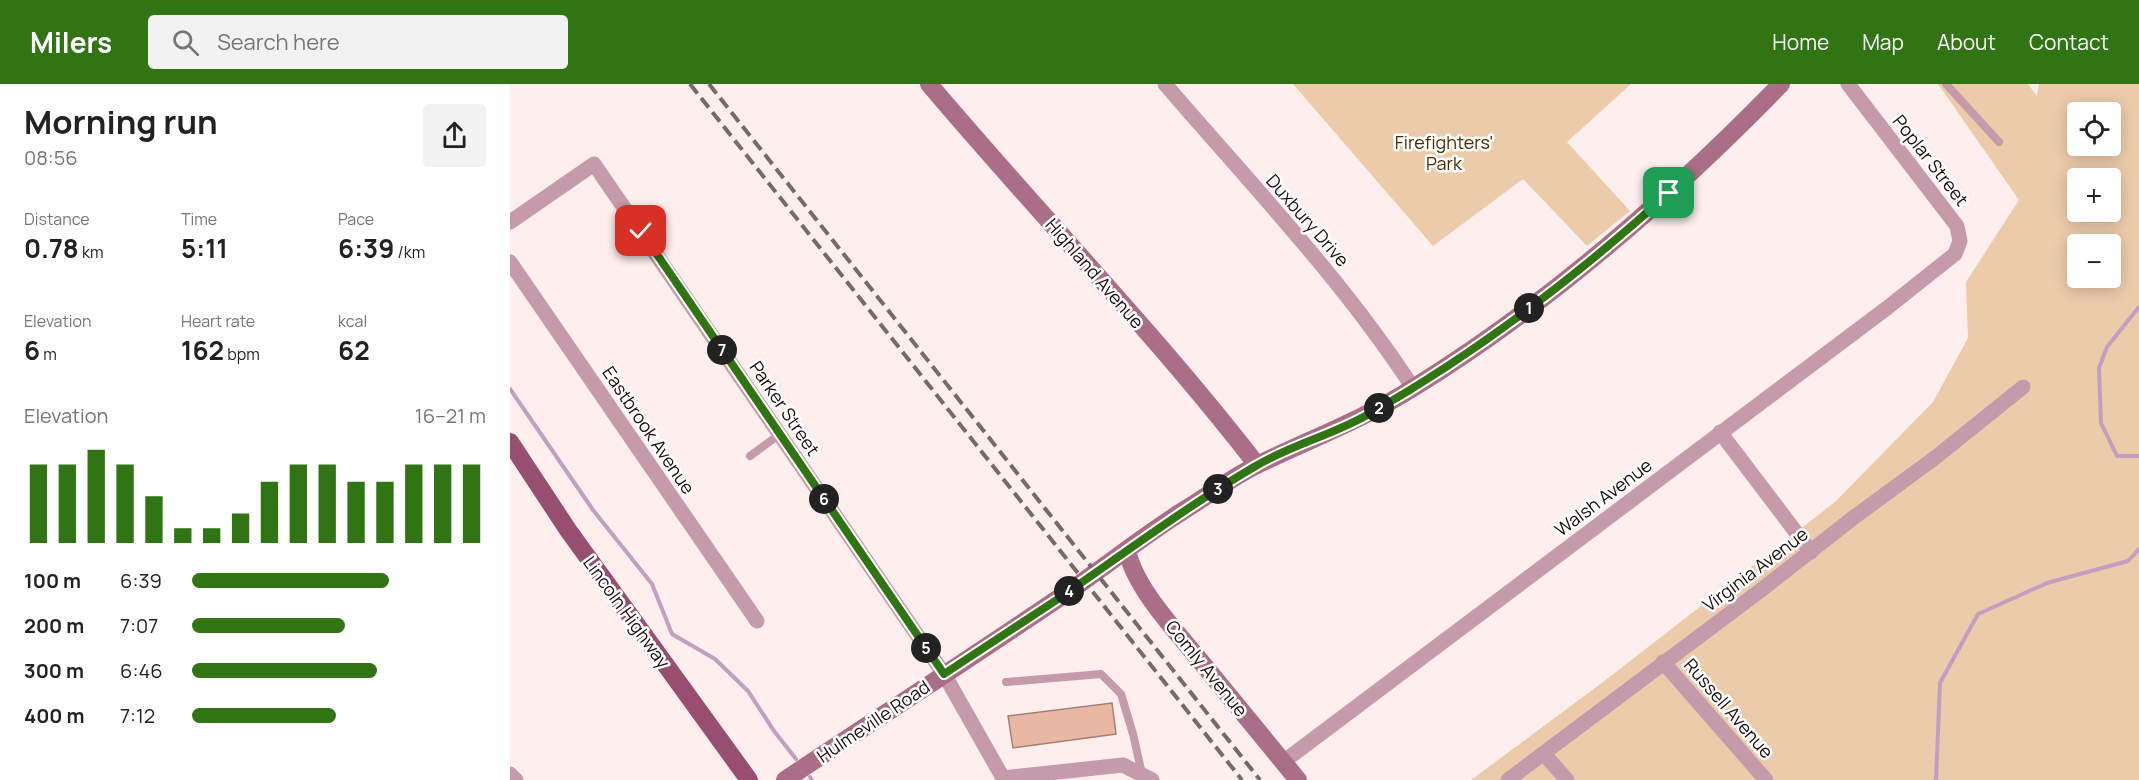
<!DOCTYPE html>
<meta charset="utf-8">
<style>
:root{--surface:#fff;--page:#f2f2f2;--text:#222;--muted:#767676;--accent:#307414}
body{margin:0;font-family:Manrope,sans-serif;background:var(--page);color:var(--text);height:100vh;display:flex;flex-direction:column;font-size:22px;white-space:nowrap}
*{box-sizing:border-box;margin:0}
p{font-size:20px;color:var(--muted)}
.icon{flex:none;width:33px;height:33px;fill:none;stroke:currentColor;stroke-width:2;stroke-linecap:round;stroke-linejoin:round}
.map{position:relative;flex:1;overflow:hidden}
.panel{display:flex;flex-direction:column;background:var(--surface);width:510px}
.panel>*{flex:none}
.fabs{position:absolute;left:1557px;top:18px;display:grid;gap:12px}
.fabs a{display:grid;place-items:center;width:54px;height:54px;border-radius:6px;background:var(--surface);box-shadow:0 3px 15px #0003;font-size:30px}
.pin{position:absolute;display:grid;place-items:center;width:51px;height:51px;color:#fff;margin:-26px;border-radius:12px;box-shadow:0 3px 9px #0006}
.km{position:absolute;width:30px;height:30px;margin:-15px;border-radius:50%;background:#222;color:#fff;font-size:16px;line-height:30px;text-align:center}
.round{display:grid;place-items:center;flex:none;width:63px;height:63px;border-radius:6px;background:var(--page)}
.head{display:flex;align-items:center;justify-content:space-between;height:102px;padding:0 24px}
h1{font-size:33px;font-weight:700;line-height:45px}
.figures{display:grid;grid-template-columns:repeat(3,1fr);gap:9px;height:102px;padding:6px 24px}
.figures div{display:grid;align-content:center}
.figures b{font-size:26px;font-weight:700}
.figures small{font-size:16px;font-weight:400}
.figures p{font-size:16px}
.chart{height:168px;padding:12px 24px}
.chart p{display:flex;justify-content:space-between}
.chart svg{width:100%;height:108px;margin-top:6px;stroke:var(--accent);stroke-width:6}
ul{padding:0 24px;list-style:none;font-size:20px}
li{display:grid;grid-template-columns:96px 72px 1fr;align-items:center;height:45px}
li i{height:15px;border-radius:8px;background:var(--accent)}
header{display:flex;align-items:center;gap:36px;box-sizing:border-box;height:84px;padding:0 30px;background:var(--accent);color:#fff}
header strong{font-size:28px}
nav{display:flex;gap:33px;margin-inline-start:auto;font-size:21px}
.search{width:420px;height:54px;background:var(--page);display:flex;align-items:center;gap:15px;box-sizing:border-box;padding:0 21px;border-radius:6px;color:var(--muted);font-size:22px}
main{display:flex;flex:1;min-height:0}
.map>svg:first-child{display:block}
.green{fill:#eccbab;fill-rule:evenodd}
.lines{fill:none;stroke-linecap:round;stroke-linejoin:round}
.stream{stroke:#c49ec1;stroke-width:4}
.building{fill:#eab7a4;stroke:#a18175;stroke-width:1.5}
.lane{stroke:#c59aab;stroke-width:8}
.street{stroke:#c59aab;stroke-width:15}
.secondary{stroke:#ab6e88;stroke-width:18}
.primary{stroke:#974e70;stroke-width:18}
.rail{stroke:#776969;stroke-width:4;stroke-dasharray:12 6;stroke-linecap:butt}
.route-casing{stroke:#fff;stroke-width:12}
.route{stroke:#307414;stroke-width:8}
.labels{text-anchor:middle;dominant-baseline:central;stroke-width:5;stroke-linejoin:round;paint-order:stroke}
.park-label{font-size:18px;fill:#4f2b00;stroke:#fff}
.street-label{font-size:18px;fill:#1a0d0e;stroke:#fff}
</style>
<header>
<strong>Milers</strong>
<div class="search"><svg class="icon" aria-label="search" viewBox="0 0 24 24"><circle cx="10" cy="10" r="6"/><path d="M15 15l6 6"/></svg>Search here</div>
<nav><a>Home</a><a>Map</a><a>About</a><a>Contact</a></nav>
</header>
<main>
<section class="panel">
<div class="head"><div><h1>Morning run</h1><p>08:56</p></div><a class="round"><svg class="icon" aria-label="share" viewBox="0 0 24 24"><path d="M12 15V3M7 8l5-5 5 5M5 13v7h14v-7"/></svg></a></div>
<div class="figures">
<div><p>Distance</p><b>0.78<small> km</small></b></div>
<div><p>Time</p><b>5:11</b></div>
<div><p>Pace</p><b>6:39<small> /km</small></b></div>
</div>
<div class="figures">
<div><p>Elevation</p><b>6<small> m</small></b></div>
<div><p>Heart rate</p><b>162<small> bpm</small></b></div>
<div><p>kcal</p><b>62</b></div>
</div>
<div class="chart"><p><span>Elevation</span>16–21 m</p>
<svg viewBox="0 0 160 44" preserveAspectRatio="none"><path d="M5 44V12M15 44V12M25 44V6M35 44V12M45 44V25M55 44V38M65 44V38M75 44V32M85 44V19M95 44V12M105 44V12M115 44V19M125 44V19M135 44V12M145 44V12M155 44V12"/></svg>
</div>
<ul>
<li><b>100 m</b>6:39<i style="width:67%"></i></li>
<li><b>200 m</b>7:07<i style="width:52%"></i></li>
<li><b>300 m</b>6:46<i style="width:63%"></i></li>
<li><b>400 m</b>7:12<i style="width:49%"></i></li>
</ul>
</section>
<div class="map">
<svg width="1629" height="696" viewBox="0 0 1629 696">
<rect width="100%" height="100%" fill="#feeeee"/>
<g class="green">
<path d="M783,0H1121L1057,58L1120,127L1077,162L1013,95L923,162Z"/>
<path d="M1428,0H1518L1527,12L1529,0H1629V696H961L1093,598L1325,418L1423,318L1458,254L1456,198L1509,116ZM1568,28H1600V62H1568ZM1568,94H1600V128H1568ZM1568,160H1600V194H1568Z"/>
</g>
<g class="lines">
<g class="stream">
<path d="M1629,223L1597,263L1589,284L1591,339L1607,372H1629"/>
<path d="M0,305L83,426L142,500L162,550L205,575L238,607L264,647L286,675"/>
<path d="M300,693L302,696"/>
<path d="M1426,696L1430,599L1468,530L1537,499L1618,477L1629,465"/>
</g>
</g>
<path class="building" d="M602,619L606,650L503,664L498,632Z"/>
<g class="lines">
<g class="lane">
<path d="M1436,0L1489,58"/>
<path d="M240,372L270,350"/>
<path d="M496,598L591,590L611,610L623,650L632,690"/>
</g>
<g class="street">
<path d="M655,0C740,99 832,195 903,304"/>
<path d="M0,138L84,80L434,590L493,694L613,681L642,696"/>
<path d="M0,178L247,537"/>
<path d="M1210,348L1301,468"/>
<path d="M1153,578L1256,696"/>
<path d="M1034,670L1057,696"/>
<path d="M773,678L1377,224L1445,170L1450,157L1447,142L1338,0"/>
<path d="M0,690L6,696"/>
<path d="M998,696L1255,503L1343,434L1426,373L1513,303"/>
</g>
<g class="secondary">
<path d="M419,0C527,128 644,248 747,381"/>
<path d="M617,466C625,505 667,548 692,579C724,618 756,657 788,696"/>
<path d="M275,696C365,636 456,577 546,516C590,487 631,453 676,425C700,410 724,392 749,380C801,355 854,335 903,304C1039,220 1160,114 1271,0"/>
</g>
<path class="primary" d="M0,358L58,446L239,696"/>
<g class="rail">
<path d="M180,0L732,696"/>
<path d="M199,0L750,696"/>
</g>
</g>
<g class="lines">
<defs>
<path id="route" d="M131,147L434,590C472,565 510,540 548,515C613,470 676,423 744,383C780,361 823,351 859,330C967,269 1067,192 1159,109"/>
</defs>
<use href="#route" class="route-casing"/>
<use href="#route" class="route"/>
</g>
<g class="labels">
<g class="park-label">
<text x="934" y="58">Firefighters'<tspan x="934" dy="21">Park</tspan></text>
</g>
<g class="street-label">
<text transform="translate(1421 76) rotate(52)">Poplar Street</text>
<text transform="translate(798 136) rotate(49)">Duxbury Drive</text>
<text transform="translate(585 189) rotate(49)">Highland Avenue</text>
<text transform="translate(275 324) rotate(56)">Parker Street</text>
<text transform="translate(139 346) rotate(56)">Eastbrook Avenue</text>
<text transform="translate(1093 413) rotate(-37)">Walsh Avenue</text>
<text transform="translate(1245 485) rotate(-37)">Virginia Avenue</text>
<text transform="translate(117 528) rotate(54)">Lincoln Highway</text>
<text transform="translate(697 584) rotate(51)">Comly Avenue</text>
<text transform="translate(1219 624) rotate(49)">Russell Avenue</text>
<text transform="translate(363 637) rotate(-34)">Hulmeville Road</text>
</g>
</g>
</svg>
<div class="fabs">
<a><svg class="icon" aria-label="locate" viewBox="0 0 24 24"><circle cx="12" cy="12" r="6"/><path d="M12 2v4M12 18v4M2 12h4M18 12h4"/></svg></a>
<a>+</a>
<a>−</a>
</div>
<div class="pin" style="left:1159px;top:109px;background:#1e9e55"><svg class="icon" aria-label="arrive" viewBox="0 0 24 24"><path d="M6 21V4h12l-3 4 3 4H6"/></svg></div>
<div class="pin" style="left:131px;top:147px;background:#d93025"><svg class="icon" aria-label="check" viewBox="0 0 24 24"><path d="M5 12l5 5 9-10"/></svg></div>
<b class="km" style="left:1019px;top:224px">1</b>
<b class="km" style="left:869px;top:324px">2</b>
<b class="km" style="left:708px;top:405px">3</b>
<b class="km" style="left:559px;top:507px">4</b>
<b class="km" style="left:416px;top:564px">5</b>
<b class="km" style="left:314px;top:415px">6</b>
<b class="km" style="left:212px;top:266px">7</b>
</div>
</main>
